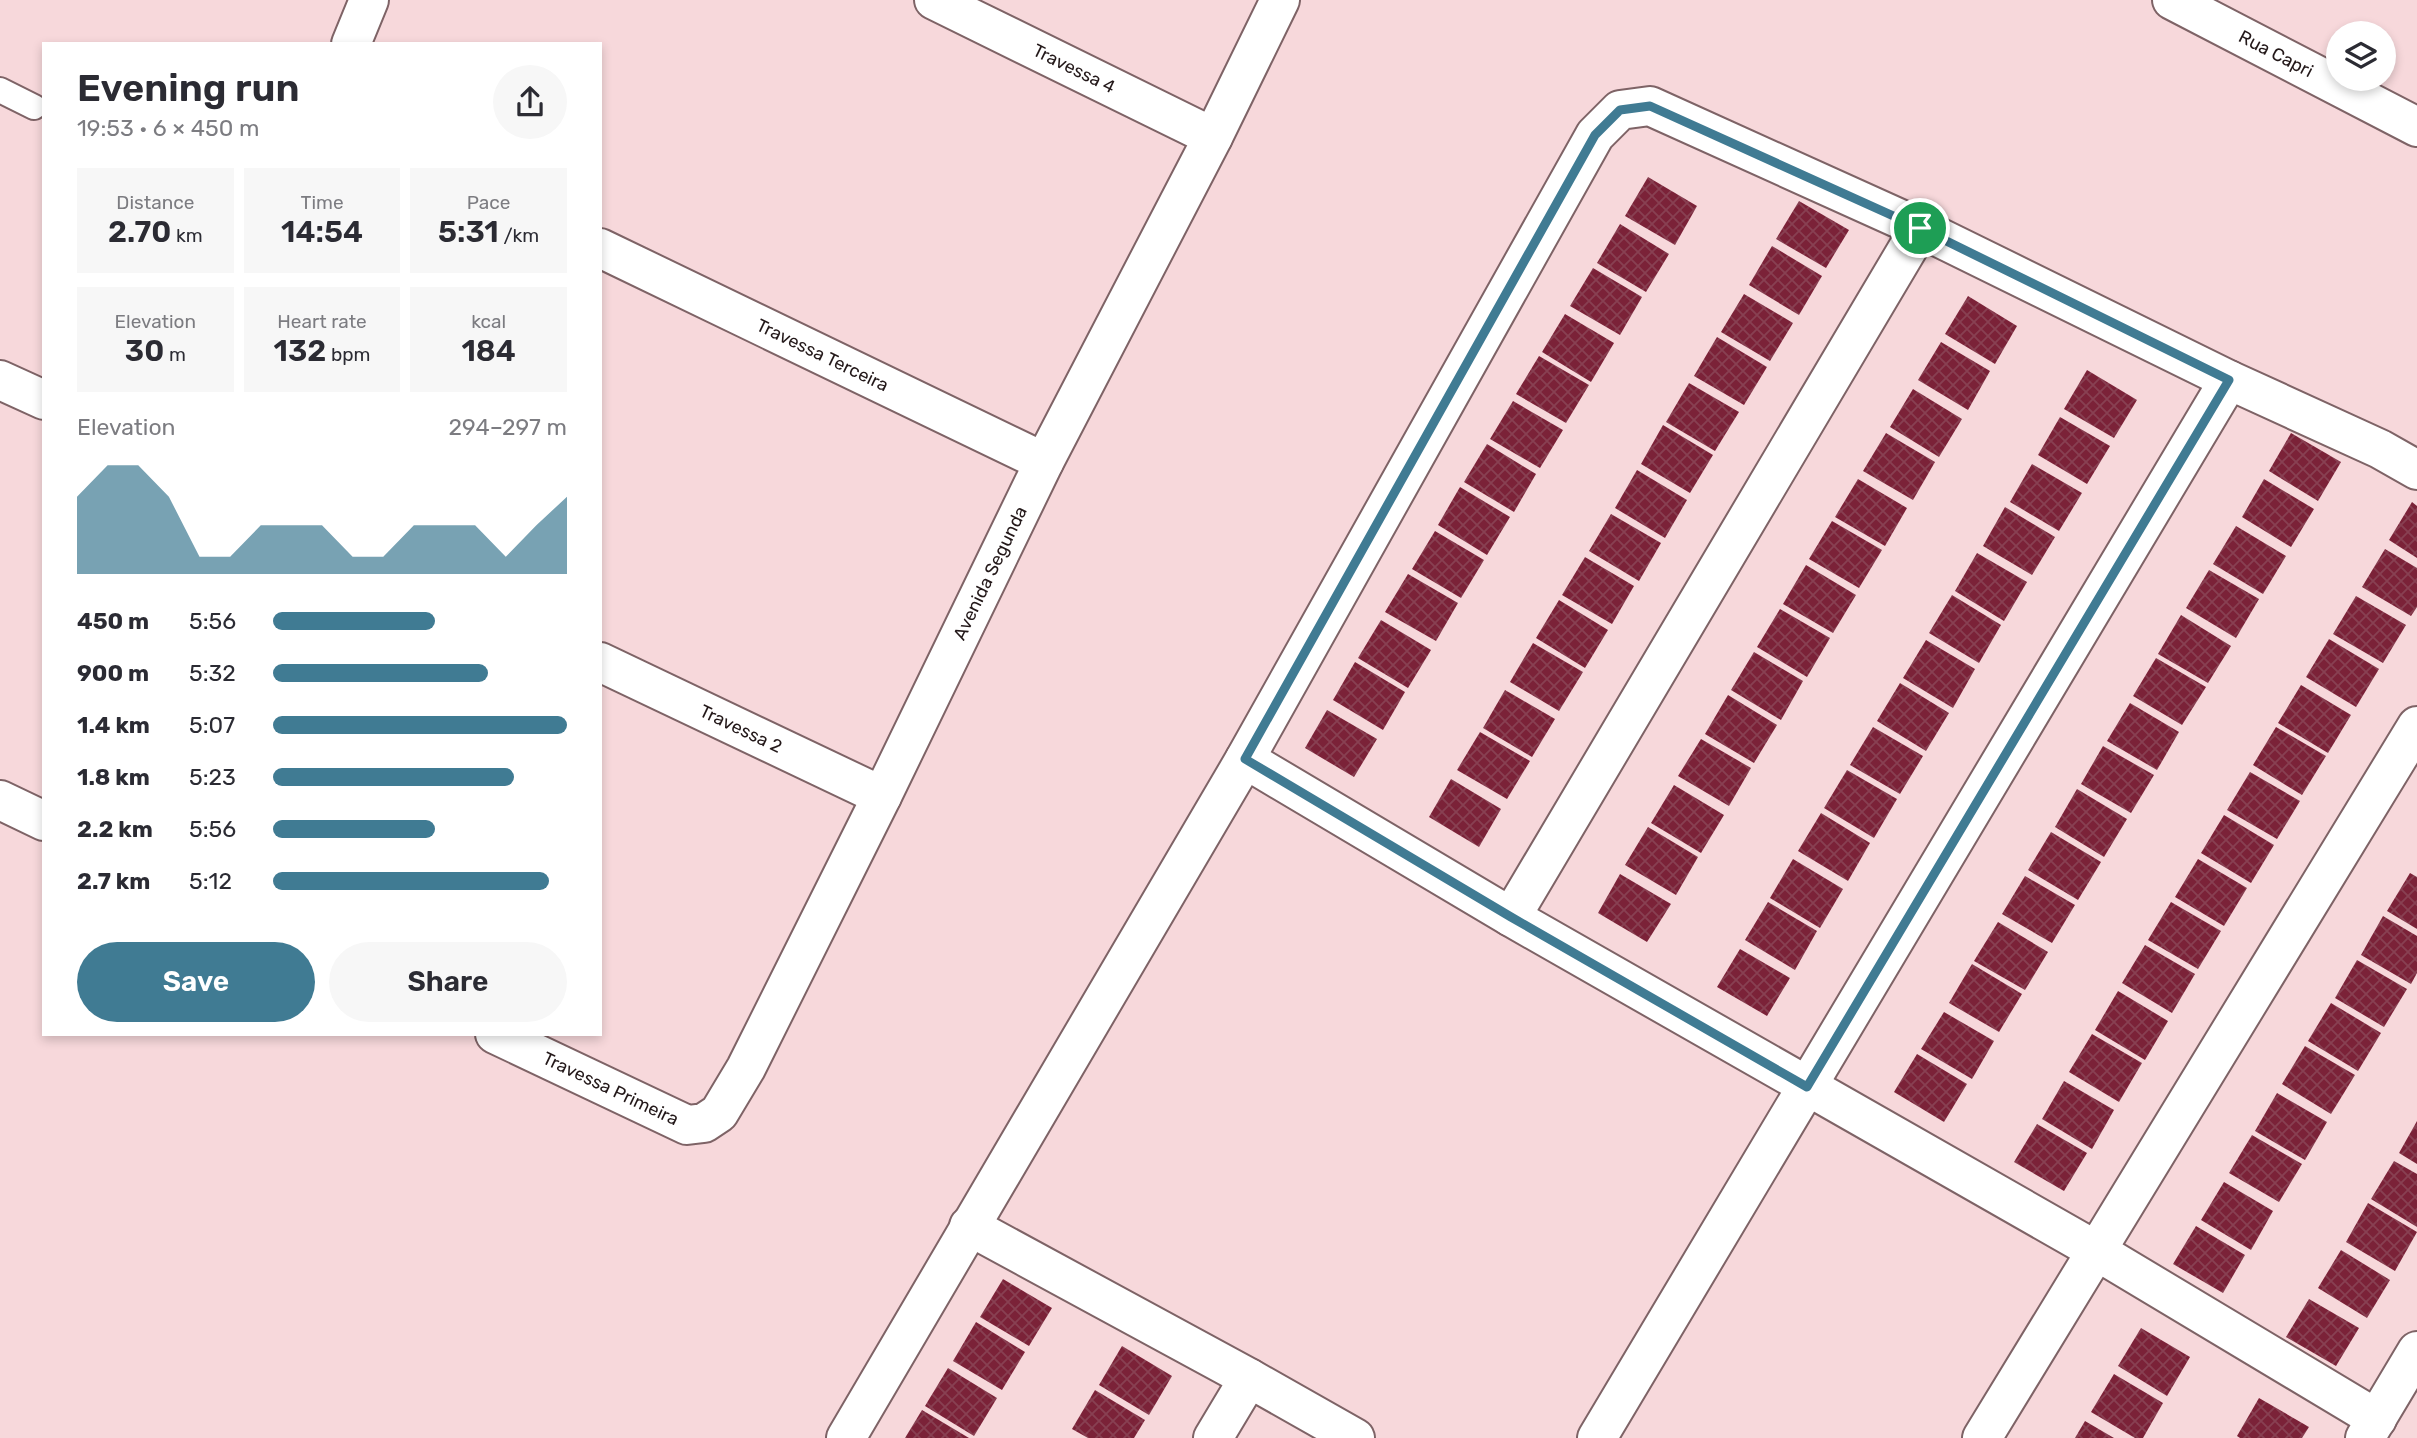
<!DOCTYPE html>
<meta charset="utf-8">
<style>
:root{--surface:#fff;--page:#f7f7f7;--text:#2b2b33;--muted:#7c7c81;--accent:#407b93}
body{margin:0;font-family:Rubik,sans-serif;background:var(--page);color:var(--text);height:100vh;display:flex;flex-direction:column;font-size:26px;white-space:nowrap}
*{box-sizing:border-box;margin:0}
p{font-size:23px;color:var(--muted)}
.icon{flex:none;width:38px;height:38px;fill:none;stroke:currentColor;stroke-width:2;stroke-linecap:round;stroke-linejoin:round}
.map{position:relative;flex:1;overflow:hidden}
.drawer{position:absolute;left:42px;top:42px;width:560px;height:994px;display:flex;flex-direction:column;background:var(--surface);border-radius:0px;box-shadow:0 4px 10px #0003}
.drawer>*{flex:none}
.tools{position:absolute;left:2326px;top:21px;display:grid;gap:14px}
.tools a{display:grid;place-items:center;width:70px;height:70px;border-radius:50%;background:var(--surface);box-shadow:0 4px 10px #0003;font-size:35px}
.pin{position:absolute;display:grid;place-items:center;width:60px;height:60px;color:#fff;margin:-30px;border:4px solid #fff;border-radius:50%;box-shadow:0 2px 7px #0007}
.round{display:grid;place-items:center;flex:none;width:74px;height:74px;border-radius:37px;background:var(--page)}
.overview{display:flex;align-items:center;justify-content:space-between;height:119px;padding:0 35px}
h1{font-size:38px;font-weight:600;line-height:52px}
.figures{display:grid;grid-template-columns:repeat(3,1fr);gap:10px;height:119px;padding:7px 35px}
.figures div{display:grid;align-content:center;border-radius:0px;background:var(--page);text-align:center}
.figures b{font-size:30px;font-weight:600}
.figures small{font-size:19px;font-weight:400}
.figures p{font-size:19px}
.chart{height:196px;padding:14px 35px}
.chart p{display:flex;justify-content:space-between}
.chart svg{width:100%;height:126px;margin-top:7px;fill:var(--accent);opacity:.7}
.primary-button{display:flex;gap:14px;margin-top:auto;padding:14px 35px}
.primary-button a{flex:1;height:80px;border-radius:42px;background:var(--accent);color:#fff;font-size:28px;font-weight:600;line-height:80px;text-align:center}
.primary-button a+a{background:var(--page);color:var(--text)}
ul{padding:0 35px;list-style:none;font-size:23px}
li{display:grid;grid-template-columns:112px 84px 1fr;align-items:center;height:52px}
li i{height:18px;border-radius:9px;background:var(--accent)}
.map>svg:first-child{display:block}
.building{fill:url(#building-cross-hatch)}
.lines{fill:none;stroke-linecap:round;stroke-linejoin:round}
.lane-casing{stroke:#7e6366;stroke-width:28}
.street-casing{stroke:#7e6366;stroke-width:42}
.lane{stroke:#fff;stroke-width:24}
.street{stroke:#fff;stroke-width:38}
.route-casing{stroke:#fff;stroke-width:14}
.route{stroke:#407b93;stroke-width:9}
.labels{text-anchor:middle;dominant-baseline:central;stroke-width:7;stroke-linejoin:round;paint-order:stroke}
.street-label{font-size:18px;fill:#231819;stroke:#f7d8db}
</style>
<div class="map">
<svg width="2417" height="1438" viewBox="0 0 2417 1438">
<defs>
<pattern id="building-cross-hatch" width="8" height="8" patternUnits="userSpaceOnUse" patternTransform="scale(1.75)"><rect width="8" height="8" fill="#7b2238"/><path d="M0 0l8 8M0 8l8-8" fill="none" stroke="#884052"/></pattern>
</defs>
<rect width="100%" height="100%" fill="#f7d8db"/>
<g class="building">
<path d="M1648,177L1697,206L1675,245L1625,216Z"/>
<path d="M1799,201L1849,230L1826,268L1776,239Z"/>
<path d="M1620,224L1669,254L1646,292L1597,263Z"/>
<path d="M1772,246L1822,276L1799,315L1749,285Z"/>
<path d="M1593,268L1642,297L1620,335L1570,306Z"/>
<path d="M1744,294L1793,323L1770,361L1721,332Z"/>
<path d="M1968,296L2017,326L1995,364L1945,334Z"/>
<path d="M1565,314L1614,343L1591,382L1542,352Z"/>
<path d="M1717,337L1767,367L1744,405L1694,376Z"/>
<path d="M1941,342L1990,371L1968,410L1918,380Z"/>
<path d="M1539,356L1589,385L1566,423L1516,394Z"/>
<path d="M2087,370L2137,400L2114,438L2064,409Z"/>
<path d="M1689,383L1739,412L1715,451L1666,422Z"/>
<path d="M1913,389L1962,419L1939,457L1890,427Z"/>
<path d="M1513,401L1563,430L1540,468L1490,439Z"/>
<path d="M2060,417L2110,446L2087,484L2038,455Z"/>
<path d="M1663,425L1713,455L1690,493L1641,464Z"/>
<path d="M1886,433L1935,462L1913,500L1863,471Z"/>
<path d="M2291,433L2341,462L2318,501L2269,471Z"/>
<path d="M1487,444L1536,474L1514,512L1464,482Z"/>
<path d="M2032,464L2082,493L2059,531L2010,502Z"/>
<path d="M1637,470L1687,500L1665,538L1615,508Z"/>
<path d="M1858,479L1907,508L1885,546L1835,517Z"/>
<path d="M2264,479L2314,509L2291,547L2242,517Z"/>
<path d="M1460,487L1510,517L1487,555L1438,525Z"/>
<path d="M2412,502L2417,506V558L2389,540Z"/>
<path d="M2005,507L2055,537L2032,575L1983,546Z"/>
<path d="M1611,514L1661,543L1639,581L1589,551Z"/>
<path d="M1832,521L1882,550L1859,588L1809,559Z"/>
<path d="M2236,526L2286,556L2263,594L2213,564Z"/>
<path d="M1435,531L1484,560L1461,598L1412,569Z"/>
<path d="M2385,549L2417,568V607L2411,616L2362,587Z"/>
<path d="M1977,553L2027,582L2004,621L1955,591Z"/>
<path d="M1585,557L1634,586L1612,624L1562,595Z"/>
<path d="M1806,565L1856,595L1833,633L1783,604Z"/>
<path d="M2209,570L2259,599L2236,638L2186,608Z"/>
<path d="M1408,574L1458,603L1436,641L1385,612Z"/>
<path d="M1952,595L2001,625L1979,663L1929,633Z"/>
<path d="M2356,596L2406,625L2383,663L2333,634Z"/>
<path d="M1559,600L1608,630L1585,668L1536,638Z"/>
<path d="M1780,609L1830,638L1807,677L1757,647Z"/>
<path d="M2181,615L2231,646L2208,683L2158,654Z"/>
<path d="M1381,620L1431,650L1408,688L1358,658Z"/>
<path d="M2329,639L2379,669L2356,707L2306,677Z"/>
<path d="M1926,640L1975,669L1953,708L1903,678Z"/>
<path d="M1533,643L1583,672L1559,711L1510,682Z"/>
<path d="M1754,652L1803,681L1781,720L1731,690Z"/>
<path d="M2156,658L2206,687L2182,725L2133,696Z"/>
<path d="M1355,662L1405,692L1383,730L1333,700Z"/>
<path d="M1900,683L1949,713L1926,751L1877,721Z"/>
<path d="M2301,685L2351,715L2328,753L2278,723Z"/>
<path d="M1505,690L1555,719L1532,757L1483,728Z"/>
<path d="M1728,695L1777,725L1754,763L1705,734Z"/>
<path d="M2130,703L2179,732L2157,770L2107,741Z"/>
<path d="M1327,710L1377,739L1354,777L1305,748Z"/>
<path d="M1873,727L1923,756L1900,794L1850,765Z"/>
<path d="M2276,727L2326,756L2302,795L2253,765Z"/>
<path d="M1480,732L1530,761L1507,799L1457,770Z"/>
<path d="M1701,739L1751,768L1729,806L1678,776Z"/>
<path d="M2103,746L2154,775L2131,813L2081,784Z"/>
<path d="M1847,770L1897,799L1874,838L1824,808Z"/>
<path d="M2250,772L2300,801L2277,839L2227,810Z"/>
<path d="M1451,779L1501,809L1479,847L1429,817Z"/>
<path d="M1674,785L1724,815L1701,853L1651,823Z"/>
<path d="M2077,789L2127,819L2104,857L2055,827Z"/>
<path d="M1821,813L1870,843L1848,881L1798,851Z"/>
<path d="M2224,815L2274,845L2251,883L2201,853Z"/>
<path d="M1648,827L1698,857L1676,895L1625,865Z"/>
<path d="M2051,832L2101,862L2078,900L2028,870Z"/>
<path d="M1793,859L1843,889L1820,928L1770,898Z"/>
<path d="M2198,859L2247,888L2224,926L2175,897Z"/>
<path d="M2410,873L2417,877V929L2387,911Z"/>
<path d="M1620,874L1671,904L1647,942L1598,913Z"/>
<path d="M2025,876L2075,905L2052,943L2002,914Z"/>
<path d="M1768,902L1817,931L1795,970L1745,940Z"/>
<path d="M2171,902L2221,931L2198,969L2148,940Z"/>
<path d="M2383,916L2417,936V973L2411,984L2361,955Z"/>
<path d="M1998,922L2048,952L2025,990L1974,961Z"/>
<path d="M2145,945L2195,974L2172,1013L2122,983Z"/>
<path d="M1740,949L1790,978L1767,1016L1717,987Z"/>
<path d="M2357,960L2407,989L2384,1027L2335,998Z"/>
<path d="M1972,964L2022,994L1999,1032L1949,1003Z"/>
<path d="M2118,991L2168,1021L2145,1060L2095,1030Z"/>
<path d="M2331,1003L2381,1033L2358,1071L2308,1041Z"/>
<path d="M1944,1012L1994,1041L1972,1079L1921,1049Z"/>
<path d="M2092,1034L2142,1063L2119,1102L2069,1072Z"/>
<path d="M2305,1046L2355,1075L2331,1114L2282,1084Z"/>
<path d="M1917,1054L1967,1084L1944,1122L1894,1092Z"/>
<path d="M2064,1081L2114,1110L2092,1149L2042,1119Z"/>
<path d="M2277,1093L2327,1122L2305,1160L2255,1131Z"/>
<path d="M2417,1121V1164L2399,1153Z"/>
<path d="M2037,1124L2087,1153L2064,1191L2014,1162Z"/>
<path d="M2252,1135L2302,1164L2279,1202L2229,1173Z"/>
<path d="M2394,1161L2417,1174V1227L2371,1199Z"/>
<path d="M2224,1182L2273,1211L2251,1250L2201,1220Z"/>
<path d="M2368,1203L2417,1232L2395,1271L2346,1242Z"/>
<path d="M2196,1226L2245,1255L2223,1293L2173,1264Z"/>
<path d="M2341,1250L2390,1280L2367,1318L2318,1288Z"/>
<path d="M1003,1279L1052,1308L1029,1346L980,1317Z"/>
<path d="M2309,1299L2359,1328L2336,1366L2286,1337Z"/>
<path d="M976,1322L1025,1352L1002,1390L953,1361Z"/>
<path d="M2141,1328L2190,1357L2167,1396L2118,1366Z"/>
<path d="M1122,1346L1172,1376L1149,1415L1099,1385Z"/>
<path d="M948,1368L997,1398L974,1436L925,1406Z"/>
<path d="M2114,1374L2163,1403L2143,1438H2135L2091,1412Z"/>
<path d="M1095,1390L1145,1420L1134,1438H1088L1072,1429Z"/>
<path d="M2259,1398L2309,1427L2302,1438H2240L2237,1436Z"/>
<path d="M922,1410L969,1438H905Z"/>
<path d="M2085,1421L2114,1438H2075Z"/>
</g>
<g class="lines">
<defs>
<path id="lane" d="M0,90L34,107"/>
<g id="street">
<path id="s1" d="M934,0L1213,137"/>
<path id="s2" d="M2172,0L2417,127"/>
<path d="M351,44L369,0"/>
<path id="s3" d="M600,248L1044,462"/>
<path d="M0,380L44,400"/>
<path id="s4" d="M600,662L882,796"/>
<path d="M1245,759L1511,917L2095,1250L2377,1419"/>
<path d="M0,800L44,821"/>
<path d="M1511,917L1920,228"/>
<path id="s5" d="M495,1034L687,1125L704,1123L719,1113L746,1068L882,796L1044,462L1213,137L1280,0"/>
<path d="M969,1226L1249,1378L1355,1438"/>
<path d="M846,1438L1245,759L1595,135L1620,110L1650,106L1920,228L2229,380L2380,449L2417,470"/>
<path d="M1213,1438L1249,1378"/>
<path d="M1597,1438L2229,380"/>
<path d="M1982,1438L2417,726"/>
<path d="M2365,1438L2417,1351"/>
</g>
</defs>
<use href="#lane" class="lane-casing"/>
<use href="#street" class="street-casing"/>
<use href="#lane" class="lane"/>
<use href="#street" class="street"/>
</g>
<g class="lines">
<defs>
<path id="route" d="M1650,106L1920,228L2229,380L1807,1087L1511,917L1245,759L1595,135L1620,110Z"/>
</defs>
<use href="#route" class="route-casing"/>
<use href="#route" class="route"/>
</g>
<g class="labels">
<g class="street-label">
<text stroke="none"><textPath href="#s2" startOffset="117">Rua Capri</textPath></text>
<text stroke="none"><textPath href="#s1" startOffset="156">Travessa 4</textPath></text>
<text stroke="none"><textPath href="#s3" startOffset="247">Travessa Terceira</textPath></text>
<text stroke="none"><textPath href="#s5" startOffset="852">Avenida Segunda</textPath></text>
<text stroke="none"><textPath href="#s4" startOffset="156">Travessa 2</textPath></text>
<text stroke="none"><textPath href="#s5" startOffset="128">Travessa Primeira</textPath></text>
</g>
</g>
</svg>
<div class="tools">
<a><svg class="icon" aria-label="layers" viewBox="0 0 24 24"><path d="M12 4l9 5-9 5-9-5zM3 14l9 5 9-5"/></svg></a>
</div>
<div class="pin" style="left:1920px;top:228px;background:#1e9e55"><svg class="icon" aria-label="arrive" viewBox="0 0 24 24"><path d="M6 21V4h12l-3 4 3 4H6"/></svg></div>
<section class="drawer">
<div class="overview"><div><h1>Evening run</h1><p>19:53 · 6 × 450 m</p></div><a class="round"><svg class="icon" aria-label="share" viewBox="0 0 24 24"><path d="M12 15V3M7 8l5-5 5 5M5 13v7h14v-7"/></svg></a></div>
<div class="figures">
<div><p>Distance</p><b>2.70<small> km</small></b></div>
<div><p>Time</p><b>14:54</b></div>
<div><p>Pace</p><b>5:31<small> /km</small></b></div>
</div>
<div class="figures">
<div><p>Elevation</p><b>30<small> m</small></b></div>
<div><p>Heart rate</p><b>132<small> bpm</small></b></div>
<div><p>kcal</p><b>184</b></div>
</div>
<div class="chart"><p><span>Elevation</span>294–297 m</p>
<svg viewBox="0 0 160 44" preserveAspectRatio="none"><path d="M0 44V17L10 6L20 6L30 17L40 38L50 38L60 27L70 27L80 27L90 38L100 38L110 27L120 27L130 27L140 38L150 27L160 17V44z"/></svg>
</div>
<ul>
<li><b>450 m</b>5:56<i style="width:55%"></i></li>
<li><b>900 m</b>5:32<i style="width:73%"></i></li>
<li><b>1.4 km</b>5:07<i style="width:100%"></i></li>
<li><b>1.8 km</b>5:23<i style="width:82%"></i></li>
<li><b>2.2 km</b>5:56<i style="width:55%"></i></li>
<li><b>2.7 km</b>5:12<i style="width:94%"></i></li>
</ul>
<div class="primary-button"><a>Save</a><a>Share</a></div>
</section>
</div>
